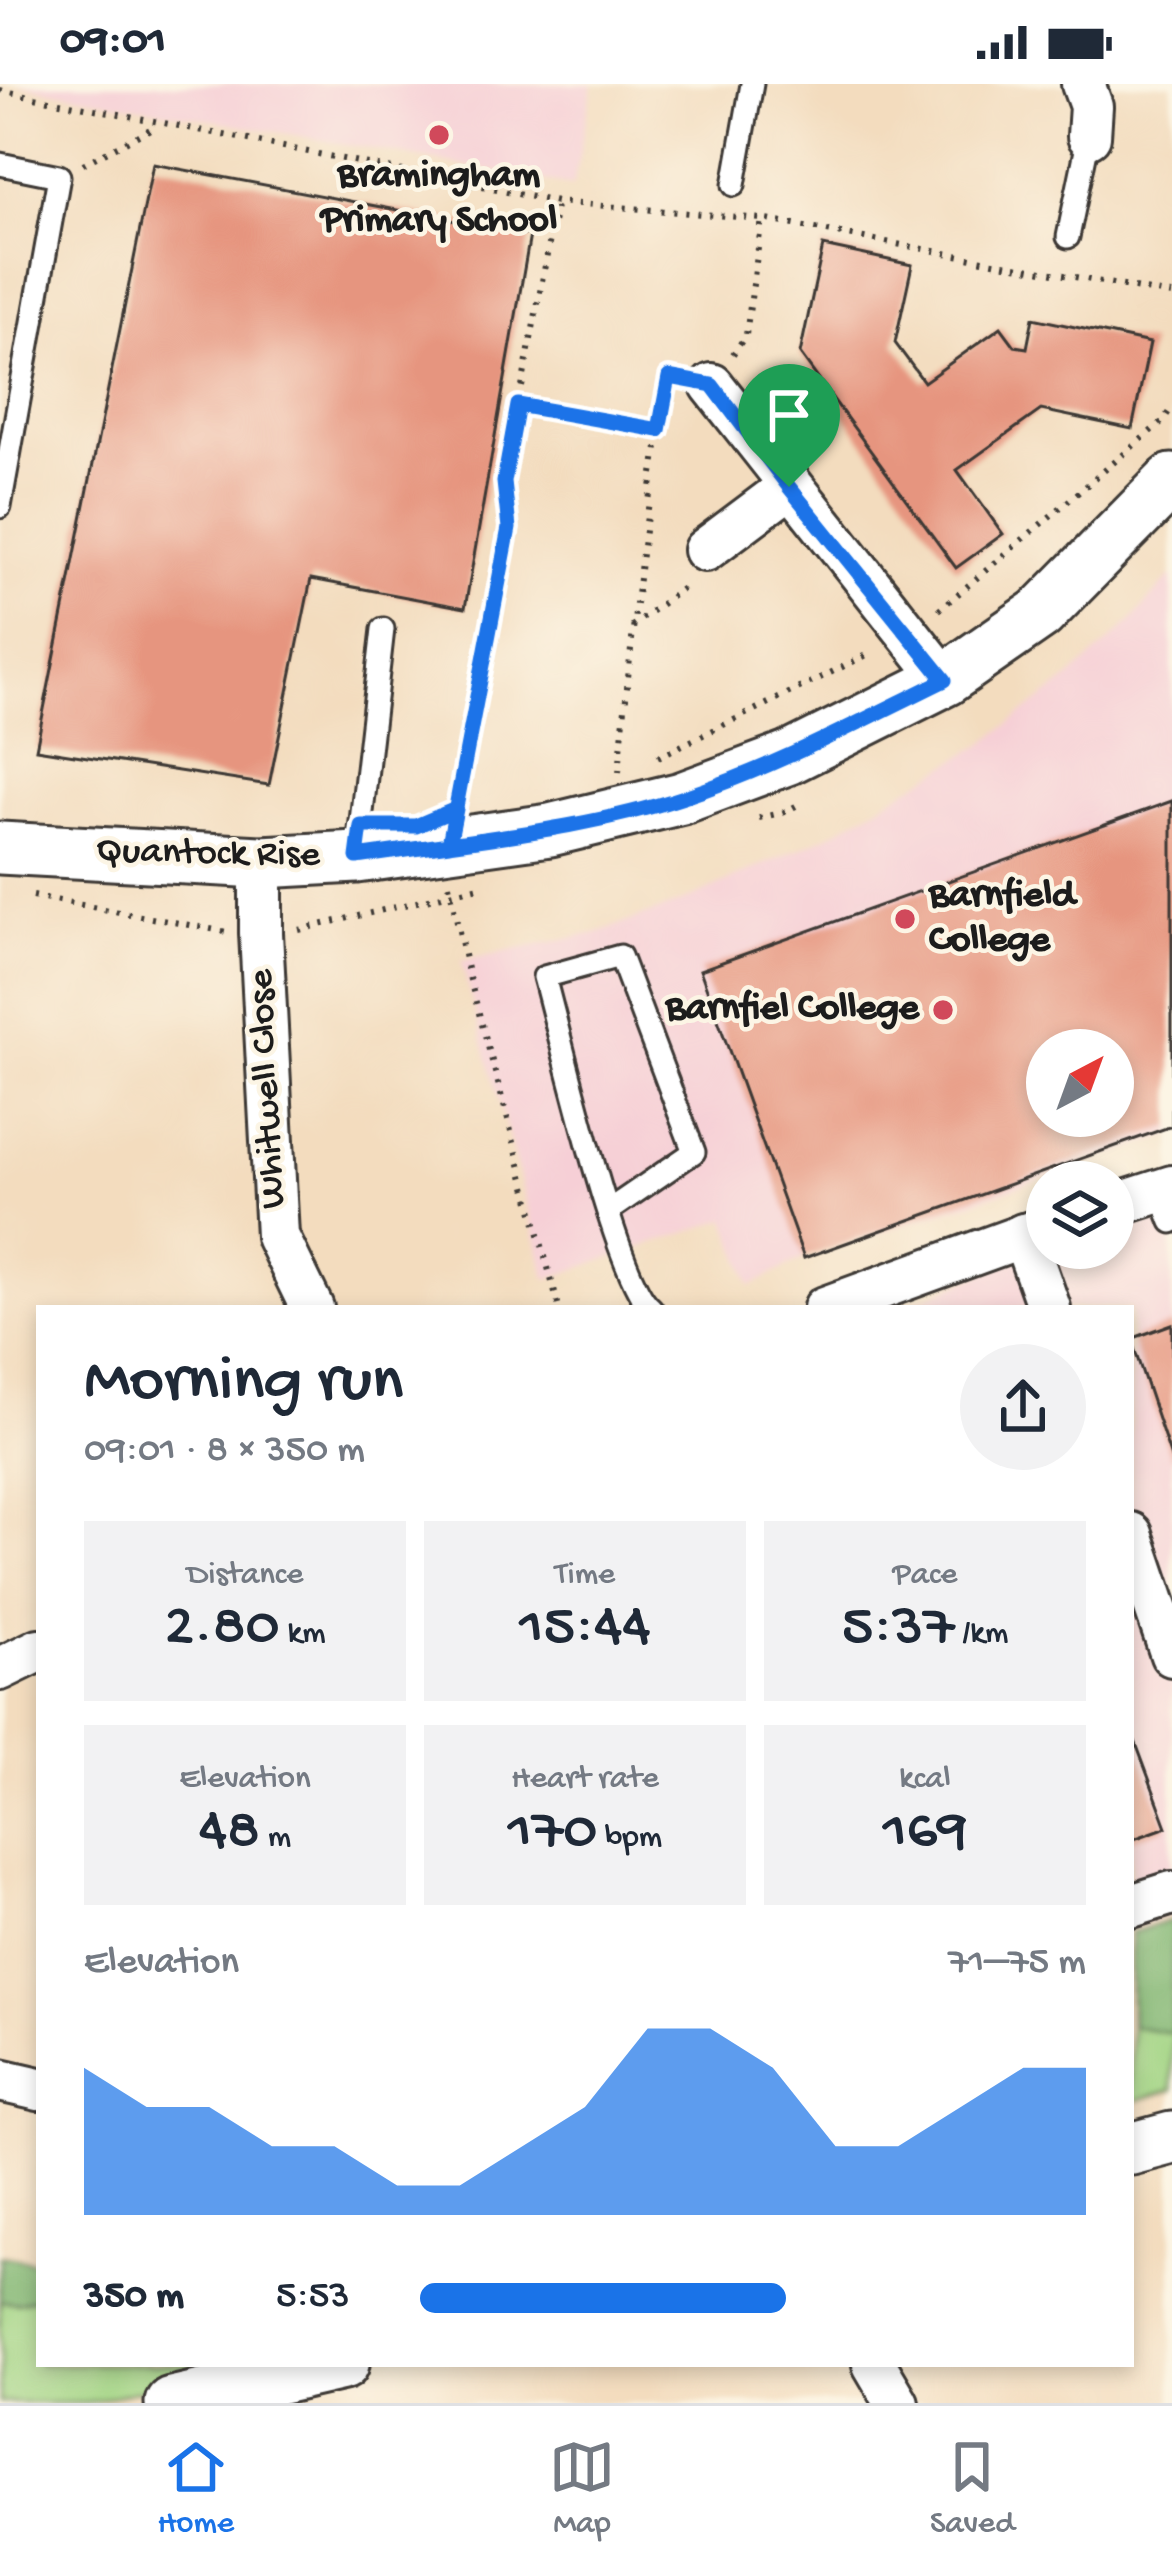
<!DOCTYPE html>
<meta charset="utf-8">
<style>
:root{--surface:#fff;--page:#f2f2f3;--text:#1f2937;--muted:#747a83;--line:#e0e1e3;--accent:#1a73e8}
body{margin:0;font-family:"Gochi Hand",sans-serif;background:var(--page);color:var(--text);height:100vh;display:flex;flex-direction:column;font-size:45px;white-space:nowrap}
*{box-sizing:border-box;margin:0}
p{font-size:39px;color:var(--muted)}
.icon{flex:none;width:66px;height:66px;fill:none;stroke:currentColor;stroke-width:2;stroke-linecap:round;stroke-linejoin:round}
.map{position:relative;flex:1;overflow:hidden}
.drawer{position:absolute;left:36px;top:1221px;width:1098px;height:1062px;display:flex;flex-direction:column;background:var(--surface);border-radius:0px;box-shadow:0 6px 18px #0003}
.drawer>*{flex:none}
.needle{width:78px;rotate:41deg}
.buttons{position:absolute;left:1026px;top:945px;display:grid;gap:24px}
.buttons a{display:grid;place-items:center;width:108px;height:108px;border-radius:50%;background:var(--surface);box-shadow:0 6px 18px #0003;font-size:60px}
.pin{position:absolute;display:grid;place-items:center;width:102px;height:102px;color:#fff;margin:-123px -51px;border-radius:50% 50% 50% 0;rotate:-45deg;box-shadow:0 0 12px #0007}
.pin .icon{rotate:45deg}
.round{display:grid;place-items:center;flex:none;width:126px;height:126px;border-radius:63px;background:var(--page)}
.headline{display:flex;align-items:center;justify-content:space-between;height:204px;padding:0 48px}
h1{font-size:66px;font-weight:600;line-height:90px}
.metrics{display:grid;grid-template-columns:repeat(3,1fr);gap:18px;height:204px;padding:12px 48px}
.metrics div{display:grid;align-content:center;border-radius:0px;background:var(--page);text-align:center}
.metrics b{font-size:60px;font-weight:600}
.metrics small{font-size:33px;font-weight:400}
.metrics p{font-size:33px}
.chart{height:336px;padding:24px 48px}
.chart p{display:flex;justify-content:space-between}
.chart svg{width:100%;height:216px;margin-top:12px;fill:var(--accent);opacity:.7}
ul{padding:0 48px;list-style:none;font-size:39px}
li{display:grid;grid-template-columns:192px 144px 1fr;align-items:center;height:90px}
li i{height:30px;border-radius:15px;background:var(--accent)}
.status{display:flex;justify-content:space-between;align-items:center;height:84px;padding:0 60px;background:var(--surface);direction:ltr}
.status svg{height:33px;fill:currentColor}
.tabs{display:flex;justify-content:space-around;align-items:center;height:168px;border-top:3px solid var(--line);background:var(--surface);font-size:33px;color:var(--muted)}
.tabs a{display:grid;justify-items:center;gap:6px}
.tabs .current{color:var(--accent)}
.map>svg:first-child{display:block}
.built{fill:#f6cfd6;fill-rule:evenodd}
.green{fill:#a1d483;stroke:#5e7850;stroke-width:3}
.forest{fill:#80b671;stroke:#4e6946;stroke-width:3}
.building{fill:#e6957f;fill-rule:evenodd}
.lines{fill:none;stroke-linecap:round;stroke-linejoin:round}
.service-casing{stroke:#3c3934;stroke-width:27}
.minor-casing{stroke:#3c3934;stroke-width:48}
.tertiary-casing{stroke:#3c3934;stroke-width:57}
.path{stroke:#3c3934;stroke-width:6;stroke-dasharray:3 9;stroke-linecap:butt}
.service{stroke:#fff;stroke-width:21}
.minor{stroke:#fff;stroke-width:42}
.tertiary{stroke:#fff;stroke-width:51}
.route-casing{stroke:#fff;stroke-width:24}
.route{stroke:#1a73e8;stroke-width:15}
.poi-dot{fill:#d1495b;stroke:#fcf5e5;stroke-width:4.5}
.labels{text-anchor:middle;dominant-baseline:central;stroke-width:9;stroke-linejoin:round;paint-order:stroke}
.poi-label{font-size:39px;font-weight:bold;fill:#1c1c1c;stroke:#fcf5e5}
.street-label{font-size:39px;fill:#1c1c1c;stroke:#fcf5e5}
</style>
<div class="status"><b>09:01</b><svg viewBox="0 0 49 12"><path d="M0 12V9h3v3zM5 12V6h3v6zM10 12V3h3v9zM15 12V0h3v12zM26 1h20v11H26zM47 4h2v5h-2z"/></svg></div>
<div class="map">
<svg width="1172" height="2319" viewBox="0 0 1172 2319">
<rect width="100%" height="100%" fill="#fcf5e5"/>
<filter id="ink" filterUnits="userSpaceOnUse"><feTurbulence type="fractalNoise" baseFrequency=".00833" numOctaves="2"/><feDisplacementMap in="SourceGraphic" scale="24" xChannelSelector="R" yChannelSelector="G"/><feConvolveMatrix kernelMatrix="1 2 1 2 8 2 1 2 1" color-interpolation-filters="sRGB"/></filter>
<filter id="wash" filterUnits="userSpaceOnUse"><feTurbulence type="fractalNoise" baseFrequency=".004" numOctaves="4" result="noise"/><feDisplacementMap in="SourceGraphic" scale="48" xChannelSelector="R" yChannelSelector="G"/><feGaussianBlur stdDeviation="2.7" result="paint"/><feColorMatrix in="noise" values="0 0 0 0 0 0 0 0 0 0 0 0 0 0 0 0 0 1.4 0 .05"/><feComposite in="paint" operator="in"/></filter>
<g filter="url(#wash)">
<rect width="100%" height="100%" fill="#f3dcbe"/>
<g class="built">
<path d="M16,0H593L573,102Z"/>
<path d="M1172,491V1051L804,1174L751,1202L727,1135L547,1195L461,877L596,849L678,820L829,751L983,660L1067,597L1129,540ZM1047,966H1113V1032H1047Z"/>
<path d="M1172,1119V1830L1131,1843V1224H899L1047,1163L1113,1164V1139Z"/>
</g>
<g class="green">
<path d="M1131,1942L1172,1949V2006L1131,2018Z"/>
<path d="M39,2212V2280H245L87,2319H0V2215L24,2218Z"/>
</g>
<g class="forest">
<path d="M1172,1836V1949L1131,1942V1849Z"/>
<path d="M0,2172L39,2179V2213L18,2219L0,2217Z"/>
</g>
<g id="blocks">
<g class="building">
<path d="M153,80L530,151L465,524L311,495L269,701L36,665Z"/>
<path d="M823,162L912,181L895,259L924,298L1001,243L1015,262L1027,264L1033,234L1150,259L1132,345L1041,326L957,386L1003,450L956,484L800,270Z"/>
<path d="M1172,717V1042L804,1174L700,886ZM1047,966H1113V1032H1047Z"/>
<path d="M1172,1240V1374H1171L1131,1255Z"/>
<path d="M1131,1646L1167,1743L1131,1756Z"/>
</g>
</g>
</g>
<g filter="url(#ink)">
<use href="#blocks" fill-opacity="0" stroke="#3c3934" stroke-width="3"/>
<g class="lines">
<defs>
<g id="service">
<path d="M0,80L59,92L0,423"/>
<path d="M734,101L752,0"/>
<path d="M1068,153L1089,52"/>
<path d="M357,772L383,545"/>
<path d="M1160,1107L1172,1138"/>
<path d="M608,1127L694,1068L620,872L544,893C560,950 616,1196 651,1224"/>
</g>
<g id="minor">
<path d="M1083,0L1091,22L1089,52"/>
<path d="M712,301L945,596"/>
<path d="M705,466L789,403"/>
<path d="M261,778V849L277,1152L312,1224"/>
<path d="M1113,1122L1172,1103"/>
<path d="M1023,1151L1049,1224"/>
<path d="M825,1224L1047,1143"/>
<path d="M1131,1450L1172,1571"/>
<path d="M0,1585L39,1566"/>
<path d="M1131,1822L1172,1809"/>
<path d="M0,1996L39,2005"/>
<path d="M874,2280L897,2319"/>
</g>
<g id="tertiary">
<path d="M0,764L261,778L357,773L550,746L682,714L789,674L945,596L1040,530L1172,396"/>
<path d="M1131,2065L1172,2054"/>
<path d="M171,2319L343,2280"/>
</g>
</defs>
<use href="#service" class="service-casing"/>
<use href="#minor" class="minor-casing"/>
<use href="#tertiary" class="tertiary-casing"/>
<g class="path">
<path d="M0,6L557,118L762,135L1172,211"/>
<path d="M83,80L156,42"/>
<path d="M733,270L746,251L762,135"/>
<path d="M519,321L659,345"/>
<path d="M939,526L1163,337L1172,323"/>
<path d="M632,542L687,501"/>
<path d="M658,673L873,568"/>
<path d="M619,688C631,556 645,424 669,293L677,294"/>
<path d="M457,716L509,444L504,398L557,118"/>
<path d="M759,734L785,728L803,718"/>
<path d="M449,800L467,885L559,1224"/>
<path d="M33,812L227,848"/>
<path d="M299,846L484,802"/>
</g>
<use href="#service" class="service"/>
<use href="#minor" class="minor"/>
<use href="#tertiary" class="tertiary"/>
</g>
</g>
<g class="lines" filter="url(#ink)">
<defs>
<path id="route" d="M789,403L712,301L669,293L659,346L518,321L504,398L509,444L449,760L357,773L361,742H416L456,725L449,760C528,749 608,738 684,713C775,683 859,638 945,596L789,403"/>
</defs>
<use href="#route" class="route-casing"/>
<use href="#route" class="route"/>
</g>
<g class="poi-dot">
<circle cx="439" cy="51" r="12"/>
<circle cx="905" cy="835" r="12"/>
<circle cx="943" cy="926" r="12"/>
</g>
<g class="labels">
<g class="poi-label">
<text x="439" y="93">Bramingham<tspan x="439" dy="45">Primary School</tspan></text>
<text x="929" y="813" text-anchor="start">Barnfield<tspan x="929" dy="45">College</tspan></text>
<text x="919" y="926" text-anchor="end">Barnfiel College</text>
</g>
<g class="street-label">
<text transform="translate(208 771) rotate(1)">Quantock Rise</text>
<text transform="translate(269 1005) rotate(-93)">Whitwell Close</text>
</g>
</g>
</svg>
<div class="buttons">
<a><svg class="needle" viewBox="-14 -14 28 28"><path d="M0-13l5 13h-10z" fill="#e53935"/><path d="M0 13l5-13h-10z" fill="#747a83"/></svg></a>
<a><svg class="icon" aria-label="layers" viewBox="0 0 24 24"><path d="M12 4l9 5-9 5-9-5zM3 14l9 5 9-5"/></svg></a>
</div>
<div class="pin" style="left:789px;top:403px;background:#1e9e55"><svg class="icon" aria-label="arrive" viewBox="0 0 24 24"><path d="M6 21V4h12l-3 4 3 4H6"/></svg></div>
<section class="drawer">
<div class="headline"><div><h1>Morning run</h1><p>09:01 · 8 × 350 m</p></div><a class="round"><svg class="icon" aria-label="share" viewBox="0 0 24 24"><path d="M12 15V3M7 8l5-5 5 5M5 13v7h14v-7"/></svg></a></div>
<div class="metrics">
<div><p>Distance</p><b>2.80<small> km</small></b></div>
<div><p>Time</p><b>15:44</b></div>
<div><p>Pace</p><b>5:37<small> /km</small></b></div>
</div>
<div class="metrics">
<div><p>Elevation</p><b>48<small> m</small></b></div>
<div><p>Heart rate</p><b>170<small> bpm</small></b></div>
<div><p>kcal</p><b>169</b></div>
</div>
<div class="chart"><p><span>Elevation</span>71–75 m</p>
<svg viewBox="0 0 160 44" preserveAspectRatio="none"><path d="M0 44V14L10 22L20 22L30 30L40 30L50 38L60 38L70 30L80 22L90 6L100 6L110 14L120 30L130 30L140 22L150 14L160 14V44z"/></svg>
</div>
<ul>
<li><b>350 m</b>5:53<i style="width:55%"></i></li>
</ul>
</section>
</div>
<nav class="tabs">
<a class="current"><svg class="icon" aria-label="home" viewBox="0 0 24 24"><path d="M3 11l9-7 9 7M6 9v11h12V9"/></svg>Home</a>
<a><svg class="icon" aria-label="map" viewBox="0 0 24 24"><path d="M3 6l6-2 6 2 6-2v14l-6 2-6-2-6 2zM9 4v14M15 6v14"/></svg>Map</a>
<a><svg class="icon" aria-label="saved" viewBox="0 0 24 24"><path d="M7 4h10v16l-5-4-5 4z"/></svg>Saved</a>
</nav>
